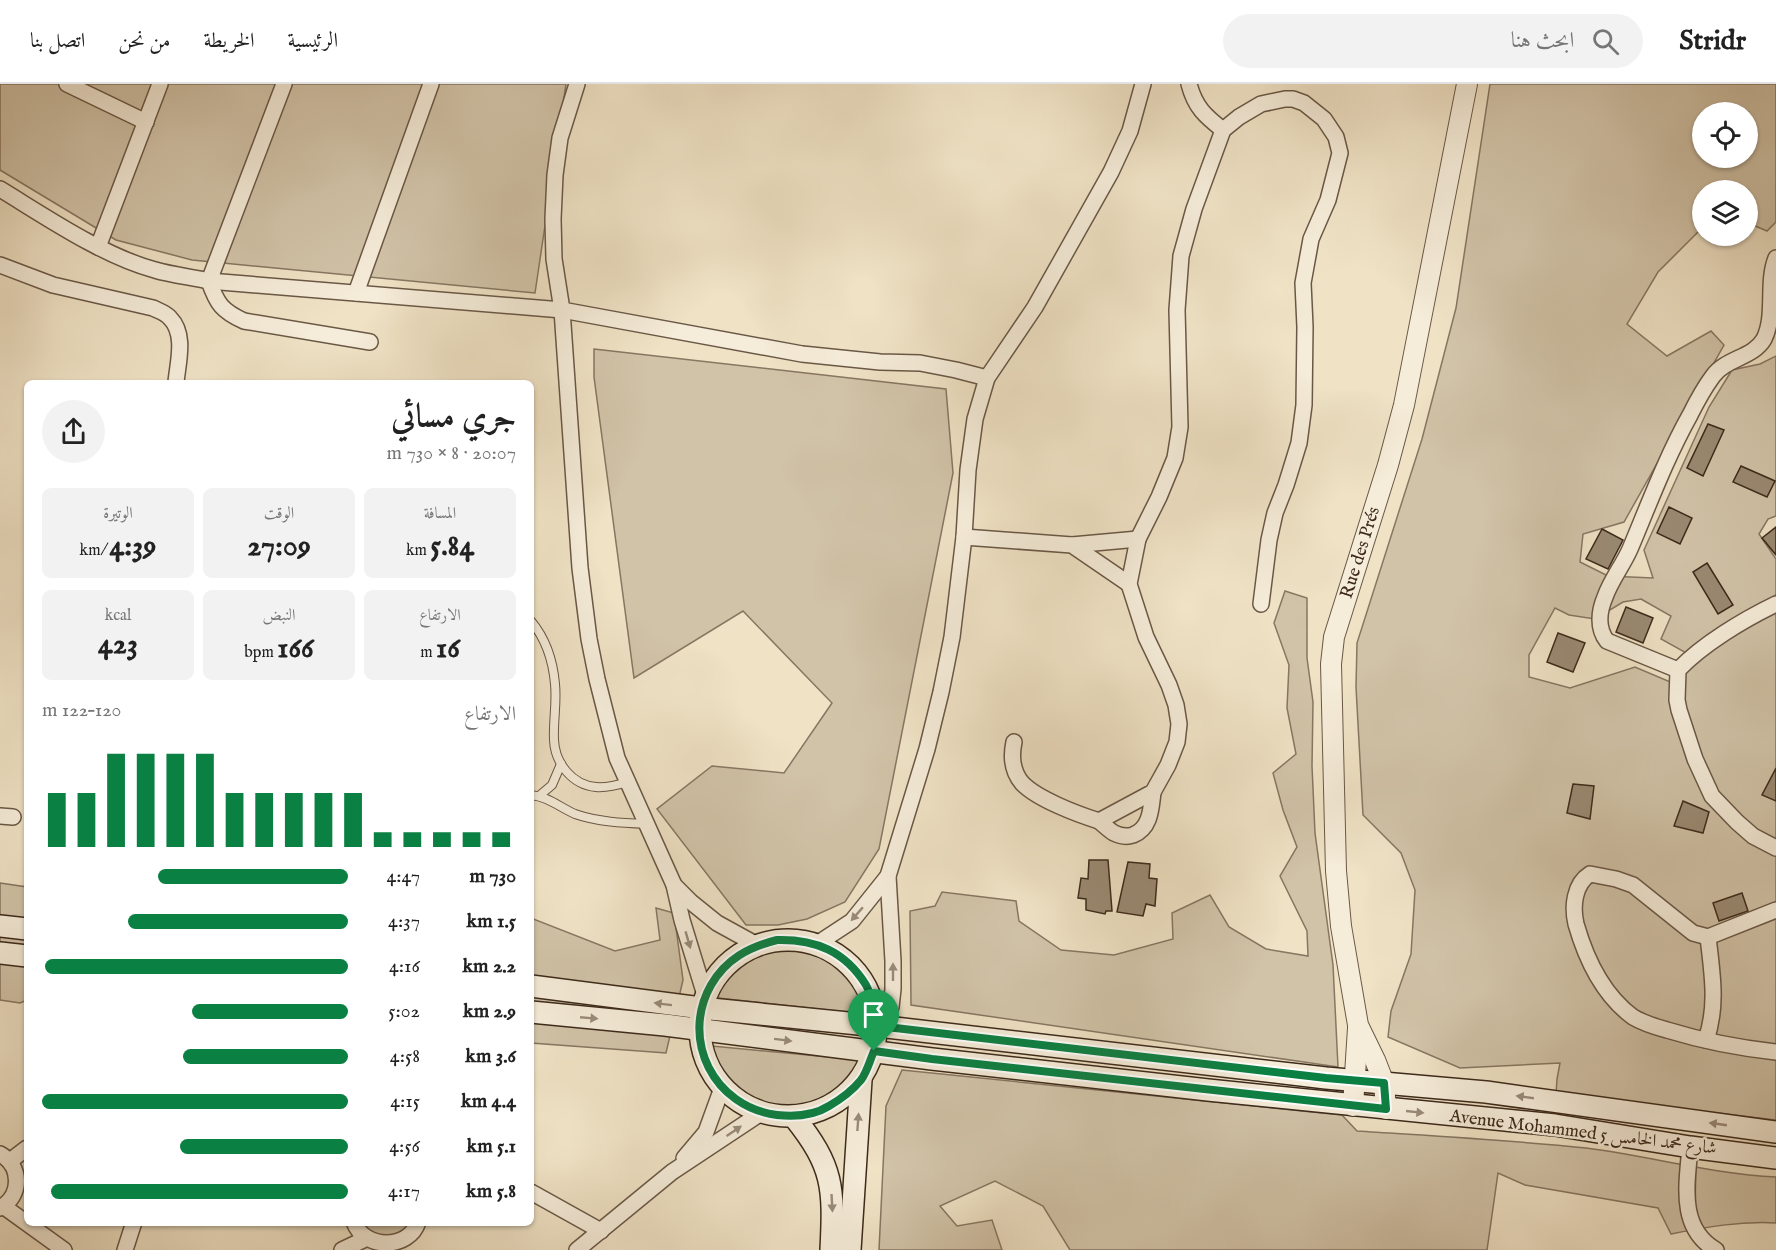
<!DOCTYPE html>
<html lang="ar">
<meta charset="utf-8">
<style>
:root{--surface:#fff;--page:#f2f2f2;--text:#222;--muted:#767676;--line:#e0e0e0;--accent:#0b8043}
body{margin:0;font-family:"IM FELL English",Amiri,serif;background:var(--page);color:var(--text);direction:rtl;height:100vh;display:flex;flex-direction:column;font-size:22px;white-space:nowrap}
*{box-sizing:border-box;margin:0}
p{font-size:20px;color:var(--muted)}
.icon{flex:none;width:33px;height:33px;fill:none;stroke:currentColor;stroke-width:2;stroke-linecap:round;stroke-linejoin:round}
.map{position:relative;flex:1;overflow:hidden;direction:ltr}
.drawer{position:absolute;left:24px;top:296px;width:510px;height:846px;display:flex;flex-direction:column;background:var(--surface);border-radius:9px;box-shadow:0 2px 4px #0004;direction:rtl}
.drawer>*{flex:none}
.buttons{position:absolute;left:1692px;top:18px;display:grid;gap:12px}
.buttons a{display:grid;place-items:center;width:66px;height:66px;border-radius:50%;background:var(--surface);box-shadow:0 2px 4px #0004;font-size:30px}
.pin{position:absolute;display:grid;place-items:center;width:51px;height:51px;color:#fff;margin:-62px -26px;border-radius:50% 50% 50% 0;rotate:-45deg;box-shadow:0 0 6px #0007}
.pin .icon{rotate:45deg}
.round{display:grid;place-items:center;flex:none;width:63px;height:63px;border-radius:32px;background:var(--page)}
.headline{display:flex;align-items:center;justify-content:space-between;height:102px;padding:0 18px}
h1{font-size:33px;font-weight:800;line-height:45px}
.metrics{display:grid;grid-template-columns:repeat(3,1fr);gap:9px;height:102px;padding:6px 18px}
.metrics div{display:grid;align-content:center;border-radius:9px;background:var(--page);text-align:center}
.metrics b{font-size:30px;font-weight:800}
.metrics small{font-size:16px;font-weight:400}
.metrics p{font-size:16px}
.chart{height:168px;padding:12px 18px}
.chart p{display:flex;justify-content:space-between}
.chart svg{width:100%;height:108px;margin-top:6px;stroke:var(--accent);stroke-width:6}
ul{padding:0 18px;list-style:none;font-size:20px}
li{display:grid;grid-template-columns:96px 72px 1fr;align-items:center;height:45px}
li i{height:15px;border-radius:8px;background:var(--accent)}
header{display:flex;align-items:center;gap:36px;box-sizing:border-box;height:84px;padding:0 30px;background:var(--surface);border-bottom:2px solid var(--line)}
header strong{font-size:28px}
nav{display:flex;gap:33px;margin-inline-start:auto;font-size:21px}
.search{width:420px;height:54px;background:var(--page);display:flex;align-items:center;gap:15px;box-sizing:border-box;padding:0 21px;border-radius:33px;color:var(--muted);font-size:22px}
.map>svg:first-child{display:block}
.green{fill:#d1c3a8;stroke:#877662;stroke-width:1.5;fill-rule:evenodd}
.building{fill:#9a8a73;stroke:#3d2a1b;stroke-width:1.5}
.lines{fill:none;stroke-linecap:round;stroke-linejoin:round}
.service-casing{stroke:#6a5846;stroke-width:10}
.minor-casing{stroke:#6a5846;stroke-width:18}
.tertiary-casing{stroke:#6a5846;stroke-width:22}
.secondary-casing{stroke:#3d2a1b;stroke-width:24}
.service{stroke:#f5ecd9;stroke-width:8}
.minor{stroke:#f5ecd9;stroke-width:15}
.tertiary{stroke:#f5ecd9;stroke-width:20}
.secondary{stroke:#f5ecd9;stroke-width:21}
.oneway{fill:#998b7a}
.route-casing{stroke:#fff;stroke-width:12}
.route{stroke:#0b8043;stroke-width:8}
.labels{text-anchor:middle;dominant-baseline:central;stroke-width:5;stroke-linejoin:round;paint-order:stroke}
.street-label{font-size:18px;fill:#3d2a1b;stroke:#f5ecd9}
</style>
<header>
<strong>Stridr</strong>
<div class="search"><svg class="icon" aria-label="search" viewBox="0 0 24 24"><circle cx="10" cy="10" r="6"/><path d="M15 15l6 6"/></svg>ابحث هنا</div>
<nav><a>الرئيسية</a><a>الخريطة</a><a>من نحن</a><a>اتصل بنا</a></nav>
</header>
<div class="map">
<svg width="1776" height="1166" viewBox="0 0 1776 1166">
<rect width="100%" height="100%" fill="#efe2c5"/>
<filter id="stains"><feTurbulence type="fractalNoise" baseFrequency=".00333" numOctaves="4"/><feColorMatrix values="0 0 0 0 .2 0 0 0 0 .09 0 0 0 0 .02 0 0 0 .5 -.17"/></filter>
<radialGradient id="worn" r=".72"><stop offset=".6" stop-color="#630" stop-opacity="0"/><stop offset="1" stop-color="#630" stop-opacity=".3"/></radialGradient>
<g class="green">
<path d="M0,0H566L535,209L192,176L116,156L0,86Z"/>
<path d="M1490,0H1776V138L1767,147L1748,139V106H1702V144L1658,188L1627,240L1667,272L1711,247L1724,261L1624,438L1583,450L1580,478L1608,492L1653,494L1644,466L1709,323L1732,286L1760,280L1776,272V432L1768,435L1759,450L1776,475V510L1773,515L1776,514V1036L1556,1010L1557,995L1560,979L1460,984L1388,953L1391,927L1411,870L1415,806L1401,769L1363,731L1356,603L1357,559L1422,355L1456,224ZM1702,28H1748V74H1702ZM1641,515L1671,532L1661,555L1690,571L1675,600L1635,583L1570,604L1529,593V571L1555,524L1569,531L1595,535L1623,518Z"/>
<path d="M594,265L946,305L953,389L879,765L845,818L807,835L778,841H746L657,725L712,682L784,689L832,619L743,527L634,594L594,293Z"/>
<path d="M1285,507L1307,514V574L1313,618L1312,682L1315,749L1333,881L1338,983L911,921L910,827L935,822L942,808L1016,817L1019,837L1061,866L1114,871L1173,855L1172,829L1210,811L1229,843L1266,865L1308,872L1307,847L1280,792L1297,763L1283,726L1273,689L1296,670L1287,624L1289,581L1274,539Z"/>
<path d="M0,799L27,803V916L20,919L0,916Z"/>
<path d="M656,824L674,829L683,896L666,969L531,959V834L615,867L660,856Z"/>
<path d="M793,864L821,871L845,888L861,912L864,930L718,914C723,893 744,875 764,868C773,865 784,866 793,864Z"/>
<path d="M712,962L861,976C852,991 843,1004 827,1013C794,1033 744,1020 723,988C718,980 716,970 712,962Z"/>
<path d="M902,986L1342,1031L1357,1047C1433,1052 1510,1056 1586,1064C1650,1072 1712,1090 1776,1093V1139C1740,1137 1706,1143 1671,1150L1658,1124L1525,1101L1498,1089L1487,1166H1070L1043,1122L995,1097L940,1122L957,1142L992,1136L1002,1166H879L886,1022Z"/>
<path d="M363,1139H411L408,1146L384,1158L364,1142Z"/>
</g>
<g class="building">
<path d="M1708,340L1724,346L1703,392L1687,384Z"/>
<path d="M1741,382L1775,397L1767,413L1733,398Z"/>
<path d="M1669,423L1692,434L1680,460L1657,449Z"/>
<path d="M1776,443V471L1762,454Z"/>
<path d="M1602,445L1623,456L1608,485L1586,475Z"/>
<path d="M1707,479L1733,521L1718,530L1693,488Z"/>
<path d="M1626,523L1653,534L1643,559L1616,548Z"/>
<path d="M1558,549L1585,559L1573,588L1547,578Z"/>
<path d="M1776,684V717L1762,711Z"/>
<path d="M1573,700L1594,702L1590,735L1567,729Z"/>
<path d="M1683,717L1709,728L1703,749L1674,742Z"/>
<path d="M1089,776H1108L1112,827H1106L1105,830L1086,826V815L1078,814L1081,794L1088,795Z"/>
<path d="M1128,778L1150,780L1149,794L1157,795L1155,822L1146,820L1143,832L1117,828Z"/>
<path d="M1742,809L1748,827L1719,837L1713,819Z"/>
</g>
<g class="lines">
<defs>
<g id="service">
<path d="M531,537C546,555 553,577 555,600C557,619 553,638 554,656C555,679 572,701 596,703C607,704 618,701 628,698"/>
<path d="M531,711C549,713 559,723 575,730C598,738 623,739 647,740"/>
<path d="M539,712L552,701L561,680"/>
</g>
<g id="minor">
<path d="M67,0L146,38"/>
<path d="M284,0L209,197C217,220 222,227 244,237L370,258"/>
<path d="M577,0L560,54L555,91L553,135L554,175L562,226L580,484L589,555L597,595L617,674L674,801L682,836L705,911"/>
<path d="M1189,0C1195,23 1205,32 1223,46"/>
<path d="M0,105C46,133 103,172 155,186C172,191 191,193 209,197L562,226L802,270L880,278L920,279L956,286L987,294"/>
<path d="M98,163L160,0"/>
<path d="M0,181L53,201L153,224C159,227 166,229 170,234C186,250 178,278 176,298"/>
<path d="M356,209L431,0"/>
<path d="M964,453L1072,461L1129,500"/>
<path d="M1072,461L1138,455"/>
<path d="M1776,520C1743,536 1703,560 1678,586L1677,616L1679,626L1695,675L1712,712L1737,738L1753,752L1776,764"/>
<path d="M1678,586L1607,557C1597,544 1599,527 1605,513C1611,496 1623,481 1630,465C1649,420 1666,374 1690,331C1697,317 1704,304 1713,292C1726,274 1753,274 1764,255C1776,231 1766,199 1776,174"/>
<path d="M1014,658C1011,672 1012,687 1022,699C1037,715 1077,730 1099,737L1153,708L1168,681L1177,658L1179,640L1176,621L1169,601L1146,553L1129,500L1138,455L1159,413L1175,374L1180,343L1177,226L1181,172L1194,125L1223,46L1239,33L1261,20L1285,15H1293L1304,19L1324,35L1336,53L1340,69L1328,116L1311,155L1303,199L1305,243L1304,321L1299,359L1286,401L1275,429L1269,456L1261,520"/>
<path d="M0,732L13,733"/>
<path d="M1099,737C1104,741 1109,746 1114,749C1120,752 1127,753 1133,751C1151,744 1151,724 1153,708"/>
<path d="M674,801L691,818L717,839L757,861"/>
<path d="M1776,826L1708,853L1693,849L1633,801L1616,795L1590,790C1574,800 1572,823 1576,840C1586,875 1603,911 1633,933C1643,939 1656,943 1667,946C1703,957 1739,964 1776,968"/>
<path d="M817,860L852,837L888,792"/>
<path d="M878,942L891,923L893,905V877L888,792L927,665L941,608L952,553L964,453L968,386L975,335L987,294L1035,223L1111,88L1130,47L1143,0"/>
<path d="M1706,956C1718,921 1712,889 1708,853"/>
<path d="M1690,1063C1687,1100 1678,1144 1716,1166"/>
<path d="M0,1070C22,1082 22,1112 0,1124"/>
<path d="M684,1074L706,1048L722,1004"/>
<path d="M10,1077L27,1064"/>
<path d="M531,1108L601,1147"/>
<path d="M3,1122L64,1166"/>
<path d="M354,1138C364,1166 409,1166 418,1138"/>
<path d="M125,1166L134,1138"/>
<path d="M342,1166L363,1156"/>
<path d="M577,1166L672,1088L761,1029"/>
</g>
<g id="tertiary">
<path d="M1353,1022L1358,944"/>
<path id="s1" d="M1386,1025L1384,999L1375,976L1358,941L1341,842L1336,787L1331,580L1334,553L1388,381L1404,321L1467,0"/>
</g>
<g id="secondary">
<path d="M0,842L27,845"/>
<circle cx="788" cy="944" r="88"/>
<path d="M0,869L27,872"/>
<path d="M531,902L701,924L878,942L1326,994L1486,1008L1776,1048"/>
<path d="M531,928L665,941L932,975L1208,1006L1555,1041L1690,1063L1776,1074"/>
<path d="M794,1033C834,1083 834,1104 831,1166"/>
<path d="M850,1166L861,996"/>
</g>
</defs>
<use href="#service" class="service-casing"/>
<use href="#minor" class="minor-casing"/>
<use href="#tertiary" class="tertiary-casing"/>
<use href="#secondary" class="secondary-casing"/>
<use href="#service" class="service"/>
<use href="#minor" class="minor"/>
<use href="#tertiary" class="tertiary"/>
<use href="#secondary" class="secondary"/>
</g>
<defs><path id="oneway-solid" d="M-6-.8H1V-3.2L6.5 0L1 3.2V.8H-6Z" transform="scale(1.5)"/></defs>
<g class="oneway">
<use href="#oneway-solid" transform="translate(857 830) rotate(131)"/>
<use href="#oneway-solid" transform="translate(688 856) rotate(74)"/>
<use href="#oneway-solid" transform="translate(893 888) rotate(-90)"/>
<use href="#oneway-solid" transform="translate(663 920) rotate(-173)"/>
<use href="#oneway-solid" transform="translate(589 934) rotate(5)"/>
<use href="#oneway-solid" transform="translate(783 956) rotate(7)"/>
<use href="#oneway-solid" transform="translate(1525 1013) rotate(-172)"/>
<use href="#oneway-solid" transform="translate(1415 1028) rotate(6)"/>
<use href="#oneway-solid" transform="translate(858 1038) rotate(-86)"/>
<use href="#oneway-solid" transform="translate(1718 1040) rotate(-172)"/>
<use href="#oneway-solid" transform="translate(734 1047) rotate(-34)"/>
<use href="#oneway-solid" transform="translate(832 1119) rotate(87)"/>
</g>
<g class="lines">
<defs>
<path id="route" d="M777,856C815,855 845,867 866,901C872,911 874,929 878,942L1326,994L1384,999L1386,1025L932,975L874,967C870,976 867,988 861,996C852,1007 841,1015 829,1022C813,1032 795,1033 777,1031C714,1023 680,956 711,901C726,875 749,863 777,856Z"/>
</defs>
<use href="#route" class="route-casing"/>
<use href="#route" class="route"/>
</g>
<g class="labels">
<g class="street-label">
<text stroke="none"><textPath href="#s1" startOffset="568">Rue des Prés</textPath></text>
<text transform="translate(1583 1049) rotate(7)">Avenue Mohammed 5 شارع محمد الخامس</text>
</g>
</g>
<rect width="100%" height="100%" filter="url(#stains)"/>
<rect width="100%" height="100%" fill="url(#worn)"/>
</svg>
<div class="buttons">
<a><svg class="icon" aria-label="locate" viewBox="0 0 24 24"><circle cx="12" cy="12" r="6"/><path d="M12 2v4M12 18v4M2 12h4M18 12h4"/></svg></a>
<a><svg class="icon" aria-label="layers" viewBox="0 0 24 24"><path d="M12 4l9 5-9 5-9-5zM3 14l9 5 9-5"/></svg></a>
</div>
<div class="pin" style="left:874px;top:967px;background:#1e9e55"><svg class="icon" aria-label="arrive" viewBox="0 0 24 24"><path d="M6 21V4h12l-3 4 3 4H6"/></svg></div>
<section class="drawer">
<div class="headline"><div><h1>جري مسائي</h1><p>20:07 · 8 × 730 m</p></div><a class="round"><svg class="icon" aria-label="share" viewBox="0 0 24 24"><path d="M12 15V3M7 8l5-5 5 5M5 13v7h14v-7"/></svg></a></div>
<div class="metrics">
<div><p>المسافة</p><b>5.84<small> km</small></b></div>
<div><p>الوقت</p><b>27:09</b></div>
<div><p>الوتيرة</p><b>4:39<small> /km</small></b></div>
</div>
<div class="metrics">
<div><p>الارتفاع</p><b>16<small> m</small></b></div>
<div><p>النبض</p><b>166<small> bpm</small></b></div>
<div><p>kcal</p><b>423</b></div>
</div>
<div class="chart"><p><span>الارتفاع</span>120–122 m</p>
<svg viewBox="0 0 160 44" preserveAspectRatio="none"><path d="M5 44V22M15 44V22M25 44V6M35 44V6M45 44V6M55 44V6M65 44V22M75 44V22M85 44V22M95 44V22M105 44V22M115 44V38M125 44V38M135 44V38M145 44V38M155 44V38"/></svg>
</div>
<ul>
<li><b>730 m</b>4:47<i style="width:62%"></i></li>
<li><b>1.5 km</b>4:37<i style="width:72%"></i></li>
<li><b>2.2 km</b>4:16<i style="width:99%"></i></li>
<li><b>2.9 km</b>5:02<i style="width:51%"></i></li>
<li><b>3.6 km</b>4:58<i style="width:54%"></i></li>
<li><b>4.4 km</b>4:15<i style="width:100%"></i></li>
<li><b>5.1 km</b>4:56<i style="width:55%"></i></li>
<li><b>5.8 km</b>4:17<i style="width:97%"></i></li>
</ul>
</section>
</div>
